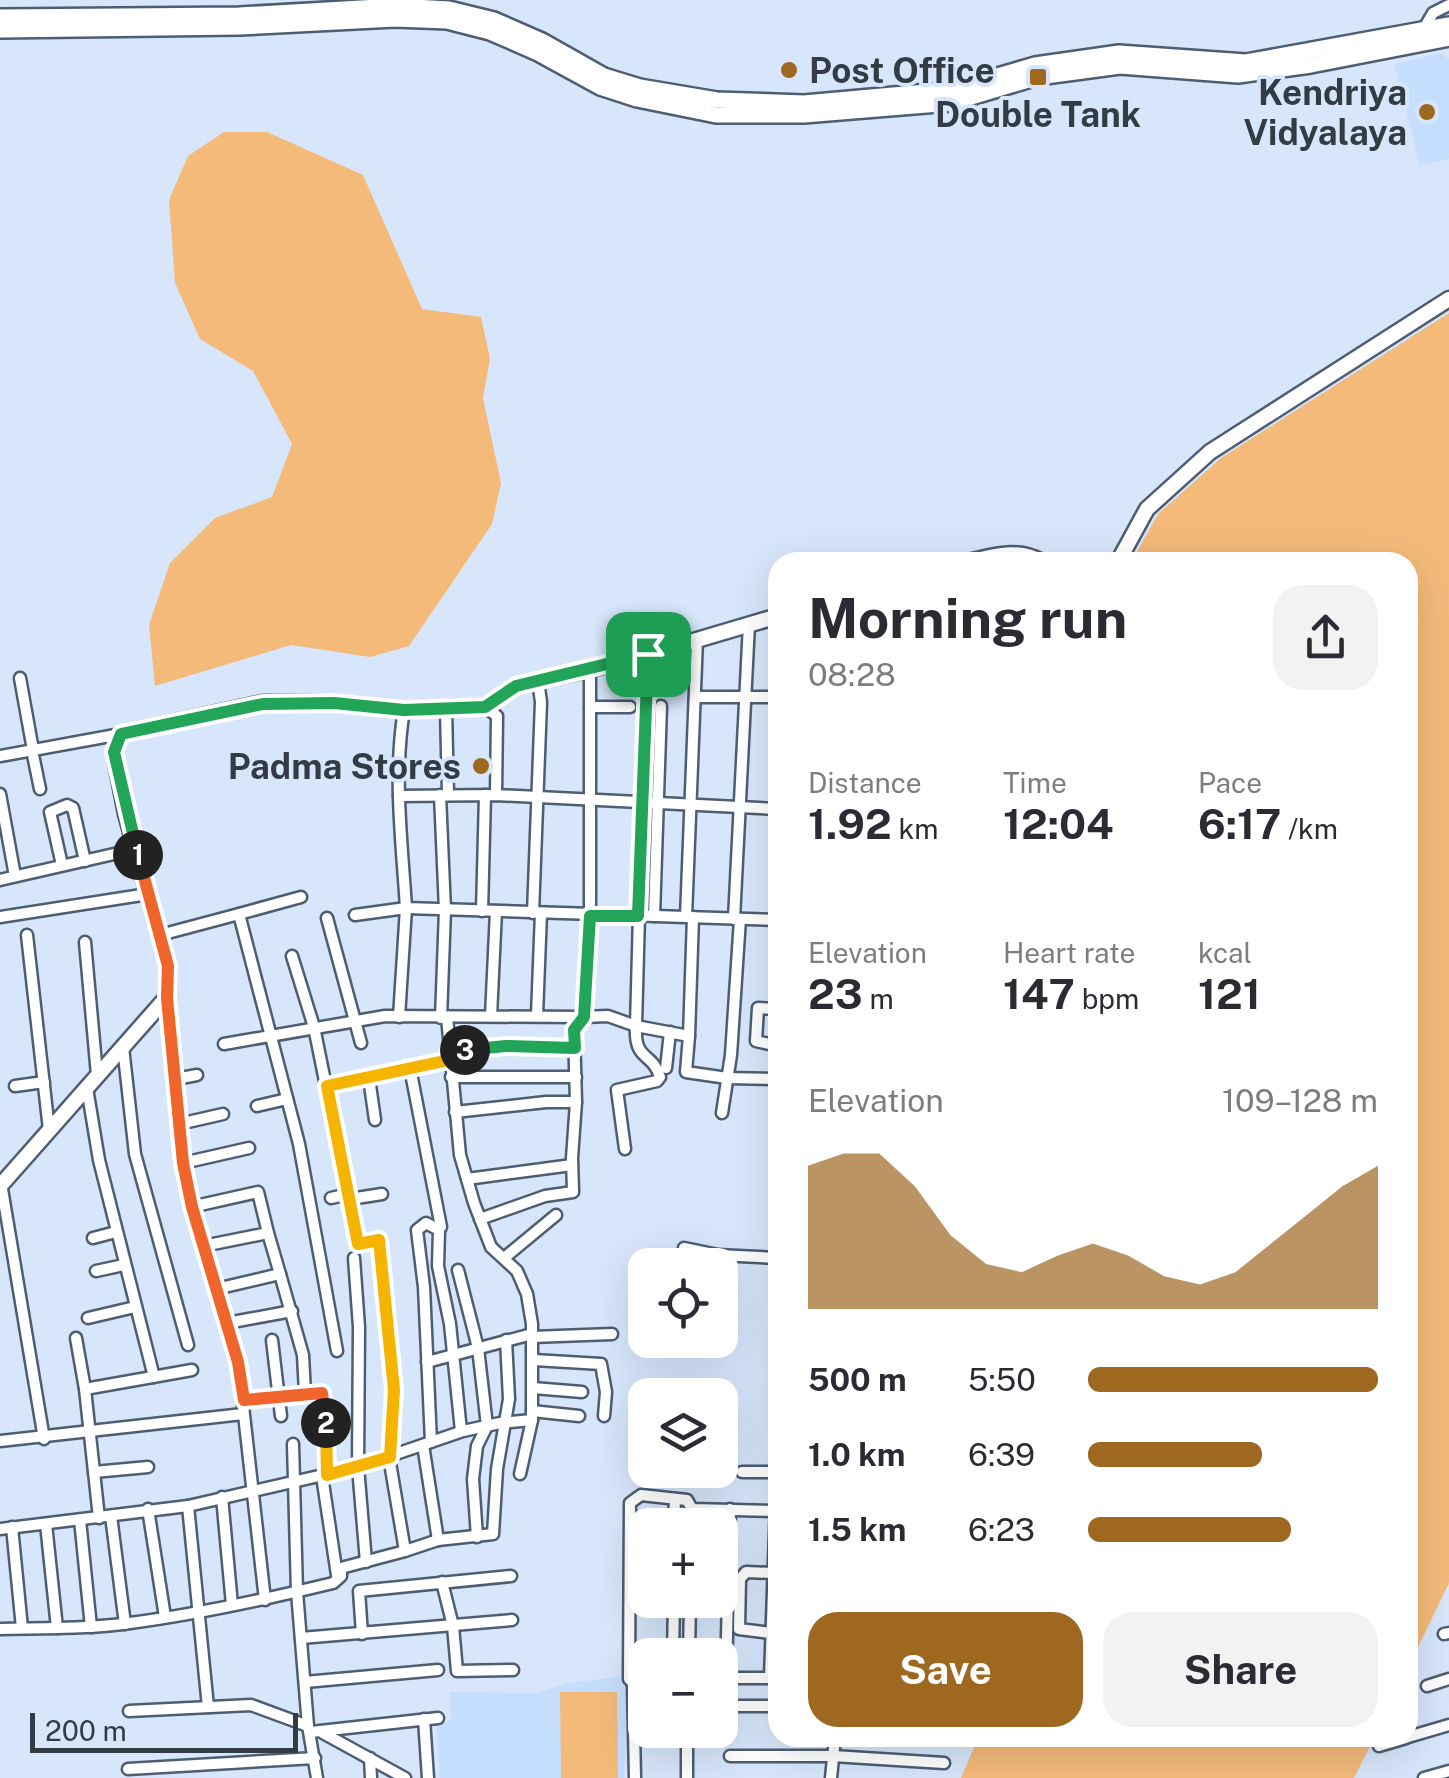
<!DOCTYPE html>
<meta charset="utf-8">
<style>
:root{--surface:#fff;--page:#f2f2f3;--text:#2b2b33;--muted:#7c7c81;--accent:#9e6821}
body{margin:0;font-family:"Public Sans",sans-serif;background:var(--page);color:var(--text);height:100vh;display:flex;flex-direction:column;font-size:38px;white-space:nowrap}
*{box-sizing:border-box;margin:0}
p{font-size:32px;color:var(--muted)}
.icon{flex:none;width:55px;height:55px;fill:none;stroke:currentColor;stroke-width:2;stroke-linecap:round;stroke-linejoin:round}
.map{position:relative;flex:1;overflow:hidden}
.panel{position:absolute;left:768px;top:552px;width:650px;height:1195px;display:flex;flex-direction:column;background:var(--surface);border-radius:30px;box-shadow:0 10px 40px #0002}
.panel>*{flex:none}
.fabs{position:absolute;left:628px;top:1248px;display:grid;gap:20px}
.fabs a{display:grid;place-items:center;width:110px;height:110px;border-radius:20px;background:var(--surface);box-shadow:0 10px 40px #0002;font-size:50px}
.scale{position:absolute;left:30px;bottom:25px;width:268px;box-sizing:border-box;padding-left:10px;border:5px solid #333b45;border-top:0;font-size:28px;line-height:35px;white-space:nowrap;color:#333b45;-webkit-text-stroke:8px #d7e6fb;paint-order:stroke}
.pin{position:absolute;display:grid;place-items:center;width:85px;height:85px;color:#fff;margin:-42px;border-radius:20px;box-shadow:0 5px 15px #0006}
.km{position:absolute;width:50px;height:50px;margin:-25px;border-radius:50%;background:#222;color:#fff;font-size:28px;line-height:50px;text-align:center}
.round{display:grid;place-items:center;flex:none;width:105px;height:105px;border-radius:30px;background:var(--page)}
.headline{display:flex;align-items:center;justify-content:space-between;height:170px;padding:0 40px}
h1{font-size:55px;font-weight:700;line-height:75px}
.stats{display:grid;grid-template-columns:repeat(3,1fr);gap:15px;height:170px;padding:10px 40px}
.stats div{display:grid;align-content:center}
.stats b{font-size:42px;font-weight:700}
.stats small{font-size:28px;font-weight:400}
.stats p{font-size:28px}
.chart{height:280px;padding:20px 40px}
.chart p{display:flex;justify-content:space-between}
.chart svg{width:100%;height:180px;margin-top:10px;fill:var(--accent);opacity:.7}
.action{display:flex;gap:20px;margin-top:auto;padding:20px 40px}
.action a{flex:1;height:115px;border-radius:30px;background:var(--accent);color:#fff;font-size:40px;font-weight:700;line-height:115px;text-align:center}
.action a+a{background:var(--page);color:var(--text)}
ul{padding:0 40px;list-style:none;font-size:32px}
li{display:grid;grid-template-columns:160px 120px 1fr;align-items:center;height:75px}
li i{height:25px;border-radius:12px;background:var(--accent)}
.map>svg:first-child{display:block}
.built{fill:#c6defe}
.green{fill:#f3ba7a}
.lines{fill:none;stroke-linecap:round;stroke-linejoin:round}
.street-casing{stroke:#4d5e73;stroke-width:15}
.secondary-casing{stroke:#4d5e73;stroke-width:19}
.primary-casing{stroke:#4d5e73;stroke-width:20}
.street{stroke:#fff;stroke-width:10}
.secondary{stroke:#fff;stroke-width:14}
.primary{stroke:#fff;stroke-width:15}
.split-1-casing{stroke:#fff;stroke-width:20}
.split-2-casing{stroke:#fff;stroke-width:20}
.split-3-casing{stroke:#fff;stroke-width:20}
.split-4-casing{stroke:#fff;stroke-width:20}
.split-1{stroke:#22a559;stroke-width:12}
.split-2{stroke:#f0652b;stroke-width:12}
.split-3{stroke:#f5b400;stroke-width:12}
.split-4{stroke:#22a559;stroke-width:12}
.poi-dot{fill:#9e6821;stroke:#d7e6fb;stroke-width:4}
.labels{text-anchor:middle;dominant-baseline:central;stroke-width:8;stroke-linejoin:round;paint-order:stroke}
.poi-label{font-size:35px;font-weight:bold;fill:#333b45;stroke:#d7e6fb;text-anchor:end}
</style>
<div class="map">
<svg width="1449" height="1778" viewBox="0 0 1449 1778">
<rect width="100%" height="100%" fill="#d7e6fb"/>
<g class="built">
<path d="M1440,53L1449,59V159L1420,165L1394,64Z"/>
<path d="M627,1676L624,1778H440L436,1724L451,1720L450,1692L535,1693L569,1683Z"/>
</g>
<g class="green">
<path d="M224,132H267L363,175L422,309L481,317L490,358L483,398L501,483L492,524L409,646L370,657L291,645L155,686L149,625L170,563L215,518L272,497L292,444L253,371L200,339L175,283L169,200L188,156Z"/>
<path d="M1449,313V1583L1408,1668V562H1131L1158,514L1221,458Z"/>
<path d="M560,1692H617L618,1778H561Z"/>
<path d="M978,1738H1374L1354,1778H961Z"/>
</g>
<g class="lines">
<defs>
<g id="street">
<path d="M1423,30L1433,13L1449,5"/>
<path d="M590,669V915L584,1017L608,1016L636,1026L642,804"/>
<path d="M20,678L33,750"/>
<path d="M695,697H778"/>
<path d="M485,707L497,716L496,795"/>
<path d="M590,707H630"/>
<path d="M446,709L448,795"/>
<path d="M404,710C393,776 402,843 406,908L778,920"/>
<path d="M32,750L40,789"/>
<path d="M0,756L121,734"/>
<path d="M0,794L15,876"/>
<path d="M440,795L445,910L441,1018"/>
<path d="M399,796L496,795L778,809"/>
<path d="M644,804L648,654"/>
<path d="M62,865L50,812L67,805L73,808L85,861"/>
<path d="M0,880L136,849"/>
<path d="M482,911L485,795"/>
<path d="M533,913L541,702L538,681"/>
<path d="M239,914L301,897"/>
<path d="M355,915L406,908L399,1017"/>
<path d="M654,916L661,706"/>
<path d="M0,917L148,894"/>
<path d="M686,917L697,639"/>
<path d="M327,918L361,1043"/>
<path d="M734,919L749,624"/>
<path d="M27,935L49,1130"/>
<path d="M160,935L239,914L299,1144L337,1351"/>
<path d="M85,942L97,1075"/>
<path d="M167,997L183,1163L191,1207L238,1362L265,1600"/>
<path d="M778,1009L758,1008L756,1041L778,1046"/>
<path d="M537,1015L541,913"/>
<path d="M491,1016L496,911"/>
<path d="M689,1036L686,1072L727,1078L776,1079L778,1073"/>
<path d="M224,1044L385,1016L584,1017L574,1030L576,1102L572,1158L573,1192L545,1196L480,1219"/>
<path d="M123,1047L135,1154L188,1345"/>
<path d="M449,1051L506,1047L575,1048"/>
<path d="M410,1068L441,1227"/>
<path d="M666,1068L670,1032"/>
<path d="M451,1077H576"/>
<path d="M369,1078L375,1120"/>
<path d="M175,1079L197,1075"/>
<path d="M15,1086L44,1082"/>
<path d="M327,1086L449,1060"/>
<path d="M87,1088L99,1160L154,1377"/>
<path d="M257,1106L287,1099"/>
<path d="M455,1112L546,1102H576"/>
<path d="M722,1113L731,1055L740,919"/>
<path d="M179,1124L223,1114"/>
<path d="M625,1149L617,1090L657,1081L660,1077C652,1051 634,1062 636,1026L689,1036L693,917"/>
<path d="M183,1163L249,1148"/>
<path d="M467,1179L572,1165"/>
<path d="M1,1183L44,1439"/>
<path d="M331,1198L349,1194"/>
<path d="M350,1199L382,1194"/>
<path d="M191,1207L258,1192L268,1233"/>
<path d="M93,1238L116,1232"/>
<path d="M203,1246L268,1233L280,1274"/>
<path d="M684,1248L718,1255L778,1258"/>
<path d="M354,1258L359,1327L358,1467L366,1562"/>
<path d="M504,1258L556,1215"/>
<path d="M458,1270L478,1348L487,1426L477,1446L473,1479L477,1537"/>
<path d="M96,1271L124,1265"/>
<path d="M216,1289L280,1274L303,1355L305,1393"/>
<path d="M88,1318L135,1307"/>
<path d="M227,1323L292,1311"/>
<path d="M532,1337L612,1334"/>
<path d="M76,1338L85,1389L192,1370"/>
<path d="M272,1340L281,1416"/>
<path d="M534,1360L601,1364L606,1392L604,1416"/>
<path d="M427,1362L532,1334"/>
<path d="M533,1388L582,1392"/>
<path d="M85,1389L99,1518"/>
<path d="M243,1400L322,1393L327,1475"/>
<path d="M532,1411L579,1416"/>
<path d="M0,1441L243,1414"/>
<path d="M431,1442L424,1287L417,1230L426,1223L439,1230L438,1266L450,1324L461,1431"/>
<path d="M293,1444L297,1592L308,1726L317,1778"/>
<path d="M423,1445L438,1540"/>
<path d="M94,1472L148,1467"/>
<path d="M742,1472H776"/>
<path d="M520,1474L532,1420"/>
<path d="M322,1476L337,1575"/>
<path d="M222,1497L232,1605"/>
<path d="M188,1506L208,1707"/>
<path d="M148,1509L165,1617"/>
<path d="M111,1516L125,1624"/>
<path d="M80,1520L91,1627"/>
<path d="M46,1524L57,1628"/>
<path d="M674,1525L675,1499"/>
<path d="M692,1525V1509"/>
<path d="M12,1527L22,1628"/>
<path d="M0,1529L188,1506L358,1467L463,1431L500,1423L532,1420V1324L527,1294L517,1271L491,1247L474,1203L460,1155L447,1017"/>
<path d="M405,1551L438,1540L493,1534L497,1469L509,1399L506,1340"/>
<path d="M442,1582L453,1626L457,1671L513,1670"/>
<path d="M0,1629C44,1628 87,1629 130,1623C198,1614 267,1599 333,1583L341,1576V1568L405,1551L389,1457L395,1390L379,1241L358,1244L314,1027L292,956"/>
<path d="M771,1633L739,1629L740,1579L746,1572L773,1573"/>
<path d="M362,1634L359,1591L511,1576"/>
<path d="M1444,1634L1449,1633"/>
<path d="M301,1638L512,1620"/>
<path d="M673,1655L674,1600"/>
<path d="M689,1655L690,1600"/>
<path d="M724,1678H778"/>
<path d="M726,1678L730,1509"/>
<path d="M770,1678L778,1443"/>
<path d="M305,1682L438,1670"/>
<path d="M1427,1686L1449,1679"/>
<path d="M730,1706H778"/>
<path d="M129,1711L251,1705L308,1726"/>
<path d="M424,1719L428,1778"/>
<path d="M311,1732L438,1718"/>
<path d="M323,1733L405,1778"/>
<path d="M1408,1737L1449,1725"/>
<path d="M1379,1746L1406,1738"/>
<path d="M730,1756H833L944,1763"/>
<path d="M370,1758L371,1778"/>
<path d="M128,1769L315,1758"/>
<path d="M635,1778L633,1683L629,1679L630,1503L641,1495L687,1500L692,1509L778,1511"/>
<path d="M687,1778V1730"/>
<path d="M831,1778L835,1738"/>
<path d="M1424,1778L1449,1771"/>
</g>
<g id="secondary">
<path d="M968,562C995,556 1017,548 1042,562"/>
<path d="M1118,562L1147,509L1210,452L1449,299"/>
<path d="M0,1186L167,997L168,966L126,814L114,752L121,734L263,703H334L404,710L485,707L516,686L629,660L778,616"/>
</g>
<g id="primary">
<path d="M0,17L239,15L396,6L449,9L494,20L542,41L604,76L640,87L717,100L804,103L949,90L1035,65L1119,53L1246,62L1449,25"/>
<path d="M0,30L240,27L395,19L447,21L490,32L536,52L600,87L637,99L716,115H804L951,103L1038,77L1120,66L1238,75L1311,65L1449,38"/>
</g>
</defs>
<use href="#street" class="street-casing"/>
<use href="#secondary" class="secondary-casing"/>
<use href="#primary" class="primary-casing"/>
<use href="#street" class="street"/>
<use href="#secondary" class="secondary"/>
<use href="#primary" class="primary"/>
</g>
<g class="lines">
<defs>
<path id="split-1" d="M138,855L114,752L121,734L263,704L334,703L404,710L485,707L516,686L648,654"/>
<path id="split-2" d="M138,855L168,966L167,998L183,1163L192,1207L238,1362L244,1400L322,1393L326,1423"/>
<path id="split-3" d="M326,1423L327,1475L390,1457L394,1390L379,1240L358,1244L327,1086L449,1060V1051L465,1050"/>
<path id="split-4" d="M465,1050L506,1046L575,1048L574,1030L584,1017L590,916H638L648,654"/>
</defs>
<use href="#split-1" class="split-1-casing"/>
<use href="#split-2" class="split-2-casing"/>
<use href="#split-3" class="split-3-casing"/>
<use href="#split-4" class="split-4-casing"/>
<use href="#split-1" class="split-1"/>
<use href="#split-2" class="split-2"/>
<use href="#split-3" class="split-3"/>
<use href="#split-4" class="split-4"/>
</g>
<g class="poi-dot">
<circle cx="789" cy="70" r="10"/>
<rect x="1028" y="67" width="20" height="20" rx="5"/>
<circle cx="1427" cy="112" r="10"/>
<circle cx="481" cy="766" r="10"/>
</g>
<g class="labels">
<g class="poi-label">
<text x="809" y="70" text-anchor="start">Post Office</text>
<text x="1407" y="92">Kendriya<tspan x="1407" dy="40">Vidyalaya</tspan></text>
<text x="1038" y="114" text-anchor="middle">Double Tank</text>
<text x="461" y="766">Padma Stores</text>
</g>
</g>
</svg>
<div class="fabs">
<a><svg class="icon" aria-label="locate" viewBox="0 0 24 24"><circle cx="12" cy="12" r="6"/><path d="M12 2v4M12 18v4M2 12h4M18 12h4"/></svg></a>
<a><svg class="icon" aria-label="layers" viewBox="0 0 24 24"><path d="M12 4l9 5-9 5-9-5zM3 14l9 5 9-5"/></svg></a>
<a>+</a>
<a>−</a>
</div>
<div class="scale">200 m</div>
<div class="pin" style="left:648px;top:654px;background:#1e9e55"><svg class="icon" aria-label="arrive" viewBox="0 0 24 24"><path d="M6 21V4h12l-3 4 3 4H6"/></svg></div>
<b class="km" style="left:138px;top:855px">1</b>
<b class="km" style="left:326px;top:1423px">2</b>
<b class="km" style="left:465px;top:1050px">3</b>
<section class="panel">
<div class="headline"><div><h1>Morning run</h1><p>08:28</p></div><a class="round"><svg class="icon" aria-label="share" viewBox="0 0 24 24"><path d="M12 15V3M7 8l5-5 5 5M5 13v7h14v-7"/></svg></a></div>
<div class="stats">
<div><p>Distance</p><b>1.92<small> km</small></b></div>
<div><p>Time</p><b>12:04</b></div>
<div><p>Pace</p><b>6:17<small> /km</small></b></div>
</div>
<div class="stats">
<div><p>Elevation</p><b>23<small> m</small></b></div>
<div><p>Heart rate</p><b>147<small> bpm</small></b></div>
<div><p>kcal</p><b>121</b></div>
</div>
<div class="chart"><p><span>Elevation</span>109–128 m</p>
<svg viewBox="0 0 160 44" preserveAspectRatio="none"><path d="M0 44V9L10 6L20 6L30 14L40 26L50 33L60 35L70 31L80 28L90 31L100 36L110 38L120 35L130 28L140 21L150 14L160 9V44z"/></svg>
</div>
<ul>
<li><b>500 m</b>5:50<i style="width:100%"></i></li>
<li><b>1.0 km</b>6:39<i style="width:60%"></i></li>
<li><b>1.5 km</b>6:23<i style="width:70%"></i></li>
</ul>
<div class="action"><a>Save</a><a>Share</a></div>
</section>
</div>
